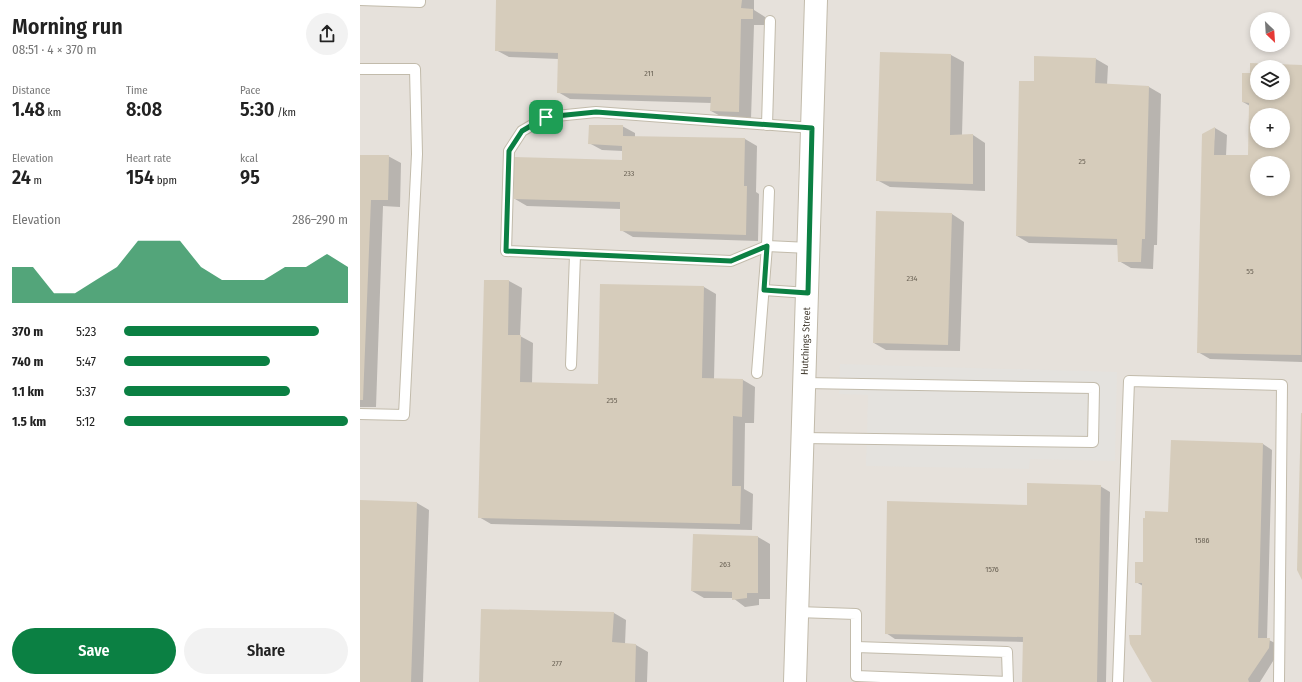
<!DOCTYPE html>
<meta charset="utf-8">
<style>
:root{--surface:#fff;--page:#f2f2f2;--text:#222;--muted:#767676;--accent:#0b8043}
body{margin:0;font-family:"Fira Sans Condensed",sans-serif;background:var(--page);color:var(--text);height:100vh;display:flex;flex-direction:column;font-size:15px;white-space:nowrap}
*{box-sizing:border-box;margin:0}
p{font-size:13px;color:var(--muted)}
.icon{flex:none;width:22px;height:22px;fill:none;stroke:currentColor;stroke-width:2;stroke-linecap:round;stroke-linejoin:round}
.map{position:relative;flex:1;overflow:hidden}
.drawer{display:flex;flex-direction:column;background:var(--surface);width:360px}
.drawer>*{flex:none}
.needle{width:26px;rotate:155deg}
.controls{position:absolute;left:890px;top:12px;display:grid;gap:8px}
.controls a{display:grid;place-items:center;width:40px;height:40px;border-radius:50%;background:var(--surface);box-shadow:0 2px 6px #0003;font-size:20px}
.pin{position:absolute;display:grid;place-items:center;width:34px;height:34px;color:#fff;margin:-17px;border-radius:8px;box-shadow:0 2px 6px #0006}
.round{display:grid;place-items:center;flex:none;width:42px;height:42px;border-radius:21px;background:var(--page)}
.summary{display:flex;align-items:center;justify-content:space-between;height:68px;padding:0 12px}
h1{font-size:22px;font-weight:600;line-height:30px}
.figures{display:grid;grid-template-columns:repeat(3,1fr);gap:6px;height:68px;padding:4px 12px}
.figures div{display:grid;align-content:center}
.figures b{font-size:20px;font-weight:600}
.figures small{font-size:11px;font-weight:400}
.figures p{font-size:11px}
.chart{height:112px;padding:8px 12px}
.chart p{display:flex;justify-content:space-between}
.chart svg{width:100%;height:72px;margin-top:4px;fill:var(--accent);opacity:.7}
.action{display:flex;gap:8px;margin-top:auto;padding:8px 12px}
.action a{flex:1;height:46px;border-radius:24px;background:var(--accent);color:#fff;font-size:16px;font-weight:600;line-height:46px;text-align:center}
.action a+a{background:var(--page);color:var(--text)}
ul{padding:0 12px;list-style:none;font-size:13px}
li{display:grid;grid-template-columns:64px 48px 1fr;align-items:center;height:30px}
li i{height:10px;border-radius:5px;background:var(--accent)}
main{display:flex;flex:1;min-height:0}
.map>svg:first-child{display:block}
.industrial{fill:#e6e1db;fill-rule:evenodd}
.parking{fill:#e4e2de}
.shadow{fill:#0003;fill-rule:evenodd}
.building{fill:#d6ccbb;fill-rule:evenodd}
.lines{fill:none;stroke-linecap:round;stroke-linejoin:round}
.service-casing{stroke:#c2bbab;stroke-width:12}
.tertiary-casing{stroke:#c2bbab;stroke-width:24}
.service{stroke:#fff;stroke-width:10}
.tertiary{stroke:#fff;stroke-width:22}
.route-casing{stroke:#fff;stroke-width:8}
.route{stroke:#0b8043;stroke-width:5}
.labels{text-anchor:middle;dominant-baseline:central;stroke-width:4;stroke-linejoin:round;paint-order:stroke}
.number-label{font-size:8px;fill:#6b6356}
.street-label{font-size:10px;fill:#474035;stroke:#fff}
</style>
<main>
<section class="drawer">
<div class="summary"><div><h1>Morning run</h1><p>08:51 · 4 × 370 m</p></div><a class="round"><svg class="icon" aria-label="share" viewBox="0 0 24 24"><path d="M12 15V3M7 8l5-5 5 5M5 13v7h14v-7"/></svg></a></div>
<div class="figures">
<div><p>Distance</p><b>1.48<small> km</small></b></div>
<div><p>Time</p><b>8:08</b></div>
<div><p>Pace</p><b>5:30<small> /km</small></b></div>
</div>
<div class="figures">
<div><p>Elevation</p><b>24<small> m</small></b></div>
<div><p>Heart rate</p><b>154<small> bpm</small></b></div>
<div><p>kcal</p><b>95</b></div>
</div>
<div class="chart"><p><span>Elevation</span>286–290 m</p>
<svg viewBox="0 0 160 44" preserveAspectRatio="none"><path d="M0 44V22L10 22L20 38L30 38L40 30L50 22L60 6L70 6L80 6L90 22L100 30L110 30L120 30L130 22L140 22L150 14L160 22V44z"/></svg>
</div>
<ul>
<li><b>370 m</b>5:23<i style="width:87%"></i></li>
<li><b>740 m</b>5:47<i style="width:65%"></i></li>
<li><b>1.1 km</b>5:37<i style="width:74%"></i></li>
<li><b>1.5 km</b>5:12<i style="width:100%"></i></li>
</ul>
<div class="action"><a>Save</a><a>Share</a></div>
</section>
<div class="map">
<svg width="942" height="682" viewBox="0 0 942 682">
<rect width="100%" height="100%" fill="#f4f0e6"/>
<path class="industrial" d="M0,0H942V682H0ZM897,19H923V45H897ZM897,67H923V93H897ZM897,115H923V141H897ZM897,163H923V189H897Z"/>
<path class="parking" d="M480,364L757,372L755,461L670,459L669,469L506,466L508,395L479,394Z"/>
<g class="shadow">
<path d="M137,0H394V10L405,17V25H394L391,119L364,118L351,111L352,103L210,99L198,92L199,59L149,57L136,50Z"/>
<path d="M521,53L591,55L604,62L602,135H613L625,143V191L530,187L517,180Z"/>
<path d="M736,59L748,66L747,85L789,87L801,94L797,245H794L793,269L771,268L759,261L758,245L669,243L657,236L675,82Z"/>
<path d="M891,64L942,66V362L850,359L838,352L855,128L867,135L866,156H889L890,106L883,102L891,74ZM897,67H923V93H897ZM897,115H923V141H897ZM897,163H923V189H897Z"/>
<path d="M262,126L275,133V137L385,139L397,146L396,192L399,194L398,241L273,237L261,230V209L167,206L155,199L263,161V151L242,150L229,143Z"/>
<path d="M0,156H28L41,163L40,207L23,206L16,407H0Z"/>
<path d="M592,214L604,222L600,351L526,350L514,343Z"/>
<path d="M125,281H149L162,288L160,336L173,343L172,383L239,385L241,285L344,287L356,294L354,379L383,380L395,387L394,423H385L384,489L393,494L392,530L131,524L119,517Z"/>
<path d="M903,444L912,450L907,639L919,645L918,653L900,682H793L782,636L783,586L776,582L784,563L809,513Z"/>
<path d="M740,486L750,492L746,682H663L664,642L535,639L526,633L667,506Z"/>
<path d="M0,501L57,503L69,510L63,682H0Z"/>
<path d="M398,537L410,544V599H399V605L385,607L373,598H344L332,591Z"/>
<path d="M254,613L266,620L265,644L276,645L288,652L287,682H120Z"/>
</g>
<g class="building">
<path d="M136,0H382L381,8L393,9V19H381L379,112L350,111L351,97L197,93L198,53L135,51Z"/>
<path d="M520,52L591,54L590,135L613,134V184L516,181Z"/>
<path d="M674,56L736,58L735,83L789,86L785,239H782L781,262H758L757,239L656,236L659,81H674Z"/>
<path d="M890,63L942,65L941,355L837,353L842,134L855,127L854,155H888L889,103L882,102V73H890ZM897,67H923V93H897ZM897,115H923V141H897ZM897,163H923V189H897Z"/>
<path d="M229,125H263V136L385,138L384,186H387L386,235L260,231V202L154,199V157L262,160V146L228,144Z"/>
<path d="M0,155H29L28,200H11L3,400H0Z"/>
<path d="M516,211L592,213L588,345L513,343Z"/>
<path d="M124,280H149L148,335H161L160,382L238,384L240,284L344,286L342,378L383,379L382,417L373,416L372,486H381L380,524L118,518Z"/>
<path d="M941,413H942V580L937,570Z"/>
<path d="M811,440L903,443L898,638H910L909,648L888,679L889,682H792L770,644L769,635H781L782,583H775V562H783V518H785V511L808,512Z"/>
<path d="M667,483L741,485L737,682H662L663,637L525,634L527,501L667,505Z"/>
<path d="M0,500L57,502L51,682H0Z"/>
<path d="M333,534L398,536V593H387V598L372,600V592L331,591Z"/>
<path d="M121,609L254,612L252,642L276,644L275,682H119Z"/>
</g>
<g class="lines">
<defs>
<g id="service">
<path d="M0,0L60,2V0"/>
<path d="M0,69H55L57,154L44,415L0,414"/>
<path d="M407,125L410,21"/>
<path d="M449,248L407,246L371,261L146,251L149,151L162,131L186,117L236,112L453,128"/>
<path d="M404,290L448,293"/>
<path d="M211,365L215,255"/>
<path d="M397,373L407,246L409,191"/>
<path d="M443,438L733,442L734,388L445,383"/>
<path d="M437,612L496,614V647"/>
<path d="M496,647L647,652L648,682L496,676Z"/>
<path d="M758,682L769,381L922,385L919,682"/>
</g>
<path id="tertiary" d="M435,682L456,0"/>
</defs>
<use href="#service" class="service-casing"/>
<use href="#tertiary" class="tertiary-casing"/>
<use href="#service" class="service"/>
<use href="#tertiary" class="tertiary"/>
</g>
<g class="lines">
<defs>
<path id="route" d="M236,112L452,128L448,293L404,290L407,246L371,261L146,251L149,151L162,131L186,117Z"/>
</defs>
<use href="#route" class="route-casing"/>
<use href="#route" class="route"/>
</g>
<g class="labels">
<g class="number-label">
<text x="289" y="73">211</text>
<text x="722" y="161">25</text>
<text x="269" y="173">233</text>
<text x="890" y="271">55</text>
<text x="552" y="278">234</text>
<text x="252" y="400">255</text>
<text x="842" y="540">1586</text>
<text x="365" y="564">263</text>
<text x="632" y="569">1576</text>
<text x="197" y="663">277</text>
</g>
<g class="street-label">
<text transform="translate(446 341) rotate(-88)">Hutchings Street</text>
</g>
</g>
</svg>
<div class="controls">
<a><svg class="needle" viewBox="-14 -14 28 28"><path d="M0-13l5 13h-10z" fill="#e53935"/><path d="M0 13l5-13h-10z" fill="#767676"/></svg></a>
<a><svg class="icon" aria-label="layers" viewBox="0 0 24 24"><path d="M12 4l9 5-9 5-9-5zM3 14l9 5 9-5"/></svg></a>
<a>+</a>
<a>−</a>
</div>
<div class="pin" style="left:186px;top:117px;background:#1e9e55"><svg class="icon" aria-label="arrive" viewBox="0 0 24 24"><path d="M6 21V4h12l-3 4 3 4H6"/></svg></div>
</div>
</main>
